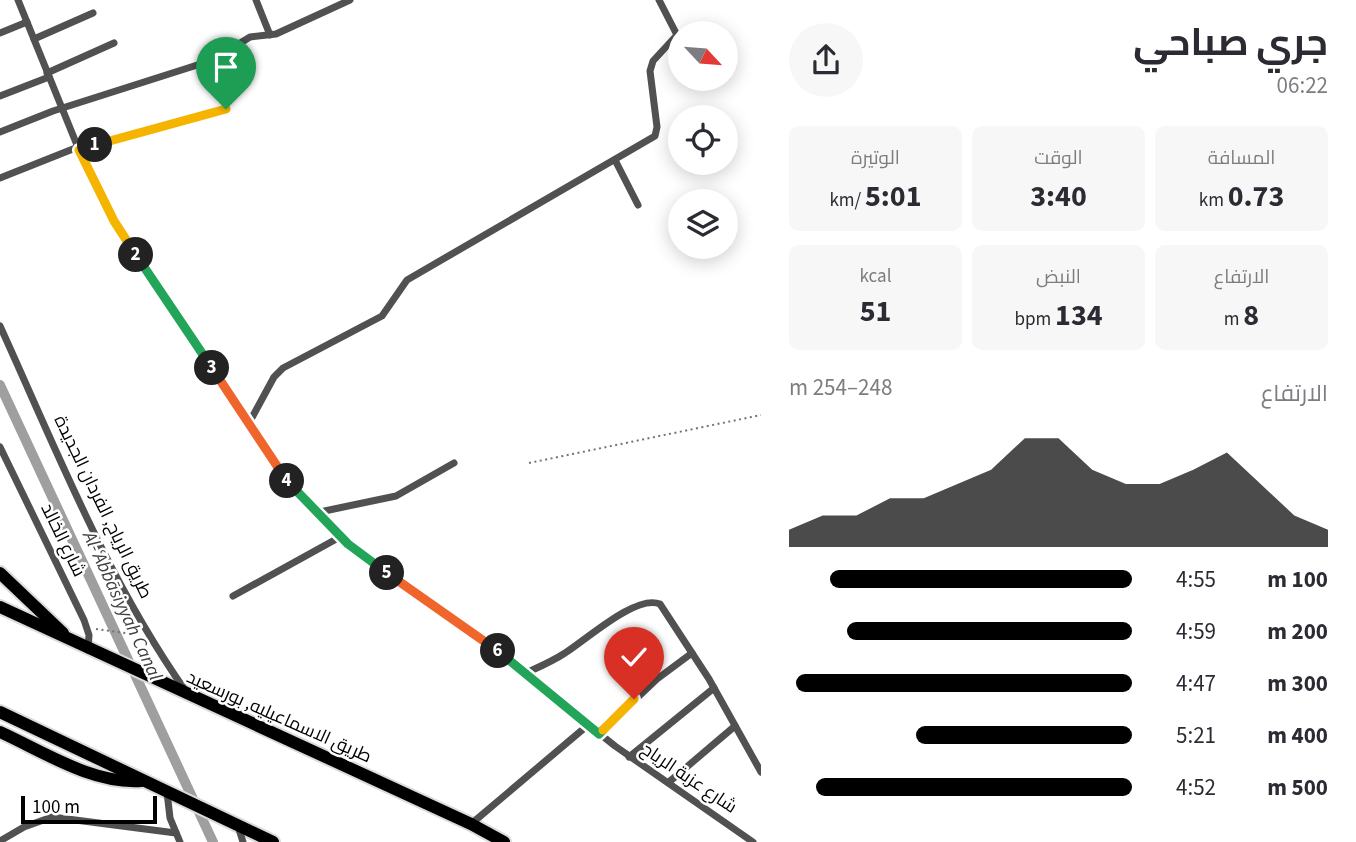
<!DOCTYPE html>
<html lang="ar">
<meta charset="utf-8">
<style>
:root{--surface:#fff;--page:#f7f7f7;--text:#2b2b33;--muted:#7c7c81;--accent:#000}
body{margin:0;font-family:"Source Sans 3",Cairo,sans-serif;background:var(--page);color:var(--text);direction:rtl;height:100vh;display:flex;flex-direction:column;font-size:26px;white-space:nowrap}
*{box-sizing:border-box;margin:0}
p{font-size:23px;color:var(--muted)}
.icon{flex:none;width:38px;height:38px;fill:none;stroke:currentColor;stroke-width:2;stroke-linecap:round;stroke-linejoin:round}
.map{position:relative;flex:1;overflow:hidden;direction:ltr}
.sheet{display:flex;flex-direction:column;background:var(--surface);width:595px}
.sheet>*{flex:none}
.needle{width:46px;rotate:116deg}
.controls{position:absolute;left:668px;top:21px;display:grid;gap:14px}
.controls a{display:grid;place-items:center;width:70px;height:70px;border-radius:50%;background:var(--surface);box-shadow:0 4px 18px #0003;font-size:35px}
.scale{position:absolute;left:21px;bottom:18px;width:136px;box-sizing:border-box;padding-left:7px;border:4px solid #000;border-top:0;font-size:19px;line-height:24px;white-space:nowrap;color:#000;-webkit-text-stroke:5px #fff;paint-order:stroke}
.pin{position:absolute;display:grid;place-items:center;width:60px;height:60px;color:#fff;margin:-72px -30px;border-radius:50% 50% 50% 0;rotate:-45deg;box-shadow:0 0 7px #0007}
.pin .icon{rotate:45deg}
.km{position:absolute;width:35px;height:35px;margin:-18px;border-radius:50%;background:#222;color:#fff;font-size:19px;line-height:35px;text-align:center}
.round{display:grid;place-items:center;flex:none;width:74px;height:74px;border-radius:37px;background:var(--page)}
.head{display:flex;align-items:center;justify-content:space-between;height:119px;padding:0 28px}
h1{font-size:38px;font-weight:700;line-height:52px}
.stats{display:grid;grid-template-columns:repeat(3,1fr);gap:10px;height:119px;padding:7px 28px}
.stats div{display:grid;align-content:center;border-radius:10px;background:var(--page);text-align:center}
.stats b{font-size:30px;font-weight:700}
.stats small{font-size:19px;font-weight:400}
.stats p{font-size:19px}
.chart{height:196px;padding:14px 28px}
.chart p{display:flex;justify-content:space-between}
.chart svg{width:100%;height:126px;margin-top:7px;fill:var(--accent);opacity:.7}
ul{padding:0 28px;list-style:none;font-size:23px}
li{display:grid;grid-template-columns:112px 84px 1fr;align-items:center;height:52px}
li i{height:18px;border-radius:9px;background:var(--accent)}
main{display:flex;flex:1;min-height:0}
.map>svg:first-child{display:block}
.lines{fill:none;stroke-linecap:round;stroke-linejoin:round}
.canal{stroke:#9f9f9f;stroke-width:10}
.trunk-casing{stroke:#dbdbdb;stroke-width:16}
.path{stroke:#737373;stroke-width:2;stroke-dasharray:2 3.5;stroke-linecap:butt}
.minor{stroke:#515151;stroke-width:7}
.trunk{stroke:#000;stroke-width:12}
.split-1-casing{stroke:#fff;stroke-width:14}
.split-2-casing{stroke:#fff;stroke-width:14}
.split-3-casing{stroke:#fff;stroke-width:14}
.split-4-casing{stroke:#fff;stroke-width:14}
.split-5-casing{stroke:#fff;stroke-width:14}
.split-6-casing{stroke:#fff;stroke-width:14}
.split-7-casing{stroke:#fff;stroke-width:14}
.split-8-casing{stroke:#fff;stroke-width:14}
.split-1{stroke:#f5b400;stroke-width:9}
.split-2{stroke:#f5b400;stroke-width:9}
.split-3{stroke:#22a559;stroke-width:9}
.split-4{stroke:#f0652b;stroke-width:9}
.split-5{stroke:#22a559;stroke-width:9}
.split-6{stroke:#f0652b;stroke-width:9}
.split-7{stroke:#22a559;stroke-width:9}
.split-8{stroke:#f5b400;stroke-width:9}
.labels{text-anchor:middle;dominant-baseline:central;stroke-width:5;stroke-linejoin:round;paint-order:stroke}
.street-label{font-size:18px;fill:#000;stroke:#fff}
.water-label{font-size:19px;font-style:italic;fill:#404040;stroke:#fff}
</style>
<main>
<section class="sheet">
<div class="head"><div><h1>جري صباحي</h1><p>06:22</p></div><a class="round"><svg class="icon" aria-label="share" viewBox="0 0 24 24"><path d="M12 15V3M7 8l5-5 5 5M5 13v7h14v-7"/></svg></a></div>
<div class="stats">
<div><p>المسافة</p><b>0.73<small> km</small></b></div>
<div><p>الوقت</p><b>3:40</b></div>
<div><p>الوتيرة</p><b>5:01<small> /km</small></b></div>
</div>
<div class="stats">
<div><p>الارتفاع</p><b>8<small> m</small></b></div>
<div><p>النبض</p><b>134<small> bpm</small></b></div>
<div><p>kcal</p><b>51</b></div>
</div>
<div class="chart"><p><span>الارتفاع</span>248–254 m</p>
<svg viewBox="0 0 160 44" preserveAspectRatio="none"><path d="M0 44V38L10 33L20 33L30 27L40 27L50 22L60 17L70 6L80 6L90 17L100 22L110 22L120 17L130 11L140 22L150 33L160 38V44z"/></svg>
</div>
<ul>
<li><b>100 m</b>4:55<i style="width:88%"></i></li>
<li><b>200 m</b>4:59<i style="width:83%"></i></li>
<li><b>300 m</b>4:47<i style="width:98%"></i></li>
<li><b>400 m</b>5:21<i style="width:63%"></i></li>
<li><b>500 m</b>4:52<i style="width:92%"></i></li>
</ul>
</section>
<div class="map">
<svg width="761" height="842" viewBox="0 0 761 842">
<rect width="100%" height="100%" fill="#fff"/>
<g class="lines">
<path class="canal" d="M0,385L213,842"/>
<defs>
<g id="trunk">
<path d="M0,573L63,633"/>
<path d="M0,607L471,824L504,842"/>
<path d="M0,712L273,842"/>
<path d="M0,732C44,752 92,784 141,781"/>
</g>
</defs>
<use href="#trunk" class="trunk-casing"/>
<g class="path">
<path d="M529,463L761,415"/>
<path d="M96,629L139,635"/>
</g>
<g class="minor">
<path d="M18,0L79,150L114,221L277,469L322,521L375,565L470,630L615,746L753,842"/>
<path d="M256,0L270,35"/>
<path d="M0,33L27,22"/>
<path d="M34,39L93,13"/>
<path d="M47,73L114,43"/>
<path d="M0,96L49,77"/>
<path d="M0,132L53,111L213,60L250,37L276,34L350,0"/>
<path d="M79,150L226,109"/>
<path d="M615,160L638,205"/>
<path d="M0,178L78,147"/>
<path d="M0,326C56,449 107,579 185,690"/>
<path d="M249,423L274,377L283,368L382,316L407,280L655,136L657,127L650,71L653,61L677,35L659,0"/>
<path d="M0,447L84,620L89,635L88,650"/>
<path d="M315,513L396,496L454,463"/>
<path d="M233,596L340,537"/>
<path d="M526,673C539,667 553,661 565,653C586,640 636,594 660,604L709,679L761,772"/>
<path d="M599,734L657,679L692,653"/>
<path d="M629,757L714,688"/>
<path d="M669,782L735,726"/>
<path d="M167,792L170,818L180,842"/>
<path d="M471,824L588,725"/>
<path d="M238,826L243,842"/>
<path d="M0,841L24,827L52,817L176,833"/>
</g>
<use href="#trunk" class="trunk"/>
</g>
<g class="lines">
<defs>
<path id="split-1" d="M95,145L226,109"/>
<path id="split-2" d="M95,145L79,150L114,221L136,255"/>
<path id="split-3" d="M136,255L212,368"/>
<path id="split-4" d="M212,368L287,481"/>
<path id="split-5" d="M287,481L348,544L387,573"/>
<path id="split-6" d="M387,573L498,651"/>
<path id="split-7" d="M498,651L599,734L603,730"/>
<path id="split-8" d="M603,730L634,699"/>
</defs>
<use href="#split-1" class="split-1-casing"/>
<use href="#split-2" class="split-2-casing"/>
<use href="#split-3" class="split-3-casing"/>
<use href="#split-4" class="split-4-casing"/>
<use href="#split-5" class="split-5-casing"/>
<use href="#split-6" class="split-6-casing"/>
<use href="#split-7" class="split-7-casing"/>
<use href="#split-8" class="split-8-casing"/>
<use href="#split-1" class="split-1"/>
<use href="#split-2" class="split-2"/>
<use href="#split-3" class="split-3"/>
<use href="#split-4" class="split-4"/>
<use href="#split-5" class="split-5"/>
<use href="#split-6" class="split-6"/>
<use href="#split-7" class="split-7"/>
<use href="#split-8" class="split-8"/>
</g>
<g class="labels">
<g class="street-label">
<text transform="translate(103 507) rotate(64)">طريق الرياح, الفردان الجديدة</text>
<text transform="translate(63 540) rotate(64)">شارع الخالد</text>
<text transform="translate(279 717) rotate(24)">طريق الاسماعيليه, بورسعيد</text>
<text transform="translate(689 778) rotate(34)">شارع عزبة الرياح</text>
</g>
<g class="water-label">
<text transform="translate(122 606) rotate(65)">Al-ʿAbbāsiyyah Canal</text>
</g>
</g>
</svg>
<div class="controls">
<a><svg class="needle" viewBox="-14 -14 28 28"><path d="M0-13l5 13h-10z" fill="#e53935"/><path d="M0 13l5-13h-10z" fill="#7c7c81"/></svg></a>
<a><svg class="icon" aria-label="locate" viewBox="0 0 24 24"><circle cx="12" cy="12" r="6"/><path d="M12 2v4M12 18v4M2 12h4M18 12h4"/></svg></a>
<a><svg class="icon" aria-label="layers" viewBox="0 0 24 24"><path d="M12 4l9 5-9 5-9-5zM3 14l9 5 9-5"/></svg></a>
</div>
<div class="scale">100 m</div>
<div class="pin" style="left:226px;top:109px;background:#1e9e55"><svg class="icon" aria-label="arrive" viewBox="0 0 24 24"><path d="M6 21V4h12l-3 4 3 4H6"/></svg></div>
<div class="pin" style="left:634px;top:699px;background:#d93025"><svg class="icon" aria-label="check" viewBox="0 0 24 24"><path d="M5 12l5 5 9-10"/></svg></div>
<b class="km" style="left:95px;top:145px">1</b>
<b class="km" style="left:136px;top:255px">2</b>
<b class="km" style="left:212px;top:368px">3</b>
<b class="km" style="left:287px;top:481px">4</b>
<b class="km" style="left:387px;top:573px">5</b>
<b class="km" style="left:498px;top:651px">6</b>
</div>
</main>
